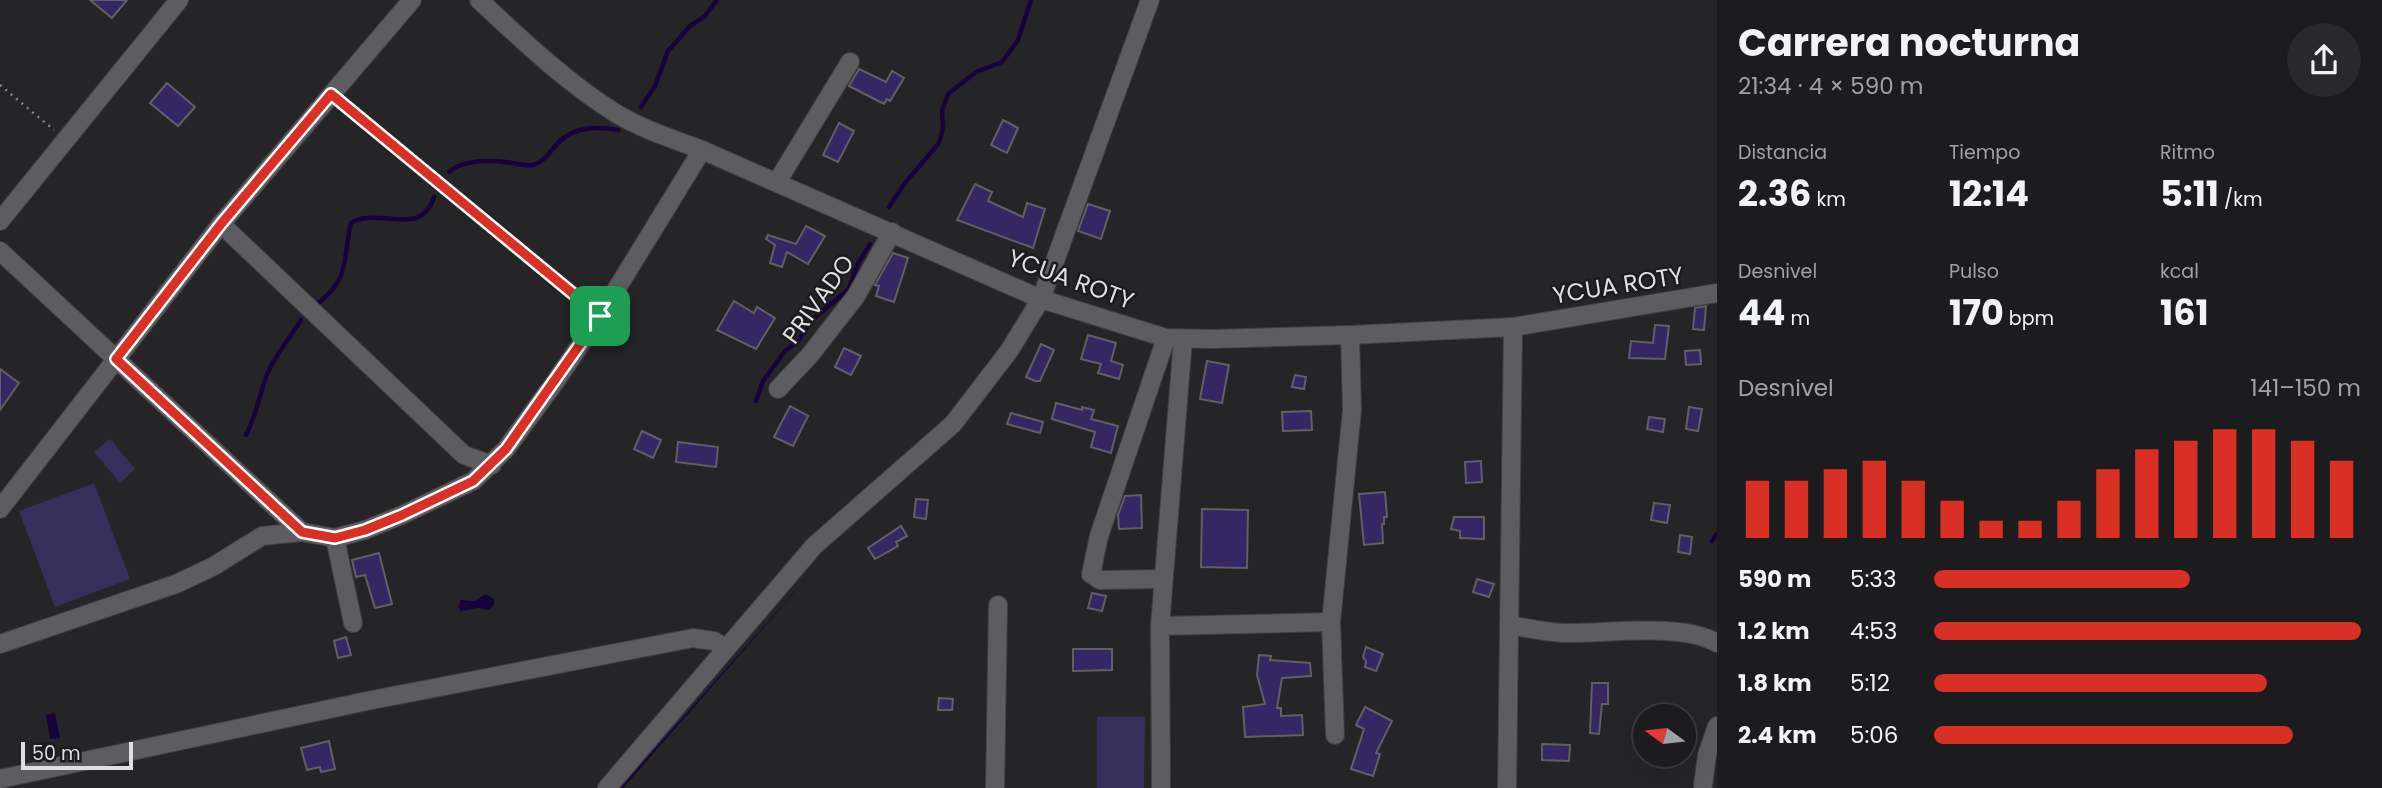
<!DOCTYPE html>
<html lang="es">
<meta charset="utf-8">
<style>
:root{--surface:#1c1c1e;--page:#29292b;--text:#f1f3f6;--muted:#a0a1a4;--line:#3a3a3c;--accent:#d93025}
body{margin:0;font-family:Poppins,sans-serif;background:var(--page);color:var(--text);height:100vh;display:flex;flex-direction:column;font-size:26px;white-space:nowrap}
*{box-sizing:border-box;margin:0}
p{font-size:23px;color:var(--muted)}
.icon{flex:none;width:38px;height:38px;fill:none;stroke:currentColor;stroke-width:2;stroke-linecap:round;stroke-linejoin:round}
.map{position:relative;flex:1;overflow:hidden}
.sheet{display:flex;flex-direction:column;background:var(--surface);width:665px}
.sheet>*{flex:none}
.needle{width:46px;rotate:285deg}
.fabs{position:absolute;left:1633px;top:704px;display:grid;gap:14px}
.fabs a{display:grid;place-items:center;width:63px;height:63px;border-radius:50%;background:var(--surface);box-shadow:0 7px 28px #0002,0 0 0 2px var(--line);font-size:35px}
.scale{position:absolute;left:21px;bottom:18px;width:112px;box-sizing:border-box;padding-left:7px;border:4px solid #dfdfe1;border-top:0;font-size:19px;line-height:24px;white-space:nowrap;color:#dfdfe1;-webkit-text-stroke:5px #1c1b1f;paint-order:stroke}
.pin{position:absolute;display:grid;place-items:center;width:60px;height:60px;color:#fff;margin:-30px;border-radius:14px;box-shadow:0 4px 10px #0006}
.round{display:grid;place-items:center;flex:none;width:74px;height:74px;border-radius:37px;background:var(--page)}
.overview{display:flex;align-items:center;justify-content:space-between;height:119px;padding:0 21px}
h1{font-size:38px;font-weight:700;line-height:52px}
.stats{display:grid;grid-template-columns:repeat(3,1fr);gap:10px;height:119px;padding:7px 21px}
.stats div{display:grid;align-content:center}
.stats b{font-size:35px;font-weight:700}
.stats small{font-size:19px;font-weight:400}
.stats p{font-size:19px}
.chart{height:196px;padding:14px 21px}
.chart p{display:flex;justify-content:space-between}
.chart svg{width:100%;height:126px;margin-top:7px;stroke:var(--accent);stroke-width:6}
ul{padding:0 21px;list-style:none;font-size:23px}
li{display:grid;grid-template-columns:112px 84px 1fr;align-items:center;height:52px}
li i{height:18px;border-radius:9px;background:var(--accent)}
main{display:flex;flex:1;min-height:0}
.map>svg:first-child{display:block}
.green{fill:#372f5b}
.water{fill:#17023c}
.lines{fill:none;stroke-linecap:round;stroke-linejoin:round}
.stream{stroke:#17023c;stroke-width:4.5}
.building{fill:#352763;stroke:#605f63;stroke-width:2}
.minor-casing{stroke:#404043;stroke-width:20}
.path{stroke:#858587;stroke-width:2.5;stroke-dasharray:2 5;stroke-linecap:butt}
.minor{stroke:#5d5c60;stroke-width:18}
.route-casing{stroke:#fff;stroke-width:14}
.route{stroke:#d93025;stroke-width:9}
.labels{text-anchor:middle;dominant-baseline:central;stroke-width:5;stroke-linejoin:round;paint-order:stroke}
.street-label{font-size:24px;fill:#dfdfe1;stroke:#1c1b1f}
</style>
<main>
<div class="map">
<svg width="1717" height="788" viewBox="0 0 1717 788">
<rect width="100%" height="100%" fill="#252528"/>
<g class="green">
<path d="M110,439L135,469L120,483L94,452Z"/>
<path d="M94,483L130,579L55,607L19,511Z"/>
<path d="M1097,717H1145L1144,788H1097Z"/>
</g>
<g class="water">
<path d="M816,568L623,788H620Z"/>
<path d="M486,594L494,599V605L489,610L478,608L461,611L458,607L461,600L474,601Z"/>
<path d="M55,713L60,738L50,739L46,715Z"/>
</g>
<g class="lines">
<g class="stream">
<path d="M641,107L655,86L668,51L690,26L704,17L717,0"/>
<path d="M449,172C462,160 488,160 506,162C515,163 524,167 533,165C549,160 552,145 565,137C580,126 601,127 618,130"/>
<path d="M889,207L905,183L939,143L943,128L942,111L948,94L976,72L1002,62L1018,40L1031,0"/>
<path d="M314,306C351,280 342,262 351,223C379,206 421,239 434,197"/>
<path d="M756,401L763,381L785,351L797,342L812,320L849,289L857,265L870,244"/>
<path d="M246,435C256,416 259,397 266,377C274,356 290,338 301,320"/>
<path d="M1712,541L1717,534"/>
</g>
</g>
<g class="building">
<path d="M90,0H127L112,18Z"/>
<path d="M859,69L886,82L892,71L904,78L890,101L887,99L884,104L849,86Z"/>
<path d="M167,83L195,107L178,126L150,103Z"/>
<path d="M1003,120L1018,128L1007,153L991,145Z"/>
<path d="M839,123L854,131L838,162L823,155Z"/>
<path d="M975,184L992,192L988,201L1023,217L1027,203L1045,209L1033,248L957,220Z"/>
<path d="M1088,204L1110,211L1101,239L1078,231Z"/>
<path d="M806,226L825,236L808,264L787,252L782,267L770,263L775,245L766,239L768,235L796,244Z"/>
<path d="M893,253L908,258L894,302L876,296L879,286L875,285Z"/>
<path d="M734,301L754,313L757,307L775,318L756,349L717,330Z"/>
<path d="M1706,306L1704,330L1693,329L1695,308Z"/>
<path d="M1655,325L1669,326L1665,359L1629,358L1631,341L1653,343Z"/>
<path d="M1088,335L1116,343L1111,361L1123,365L1119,379L1098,373L1101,364L1081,359Z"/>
<path d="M1041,344L1054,350L1040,381H1035L1026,377Z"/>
<path d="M844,348L861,356L851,375L835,367Z"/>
<path d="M1700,350L1701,364L1686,365L1685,351Z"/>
<path d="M1207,361L1229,365L1222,403L1200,399Z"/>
<path d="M0,369L19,383L0,410Z"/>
<path d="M1295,375L1306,377L1304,389L1292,387Z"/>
<path d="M1056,403L1082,410V407L1094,410L1091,419L1118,426L1111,453L1091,447L1095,432L1052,419Z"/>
<path d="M790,406L808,416L793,446L774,437Z"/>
<path d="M1689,407L1702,409L1698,431L1686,429Z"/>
<path d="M1311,411L1312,430L1283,431L1282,412Z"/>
<path d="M1011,413L1043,422L1040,433L1007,424Z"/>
<path d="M1649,417L1665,419L1663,432L1647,429Z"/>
<path d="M642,431L661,440L653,458L634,449Z"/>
<path d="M678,442L718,447L716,467L676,462Z"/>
<path d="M1481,461L1482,482L1466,483L1465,462Z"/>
<path d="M1385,492L1387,517H1384V524H1382L1383,543L1364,545L1359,494Z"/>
<path d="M1141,495L1142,528L1119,529L1118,515L1125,496Z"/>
<path d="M916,499L928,500L926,519L914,517Z"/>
<path d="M1654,503L1670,505L1667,523L1651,520Z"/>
<path d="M1202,509L1248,510L1247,568L1201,567Z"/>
<path d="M1454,517H1484V539L1460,538V531L1451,529Z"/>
<path d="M901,526L907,536L896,542L898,546L875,559L868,548Z"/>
<path d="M1680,535L1692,537L1690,554L1678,552Z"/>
<path d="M379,553L392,604L375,608L365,575L356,577L352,560Z"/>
<path d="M1477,579L1494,584L1489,597L1473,592Z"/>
<path d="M1092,593L1106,596L1102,611L1088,608Z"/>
<path d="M346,637L351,655L338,658L334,641Z"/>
<path d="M1366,647L1383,654L1376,671L1365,667L1366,661L1363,657Z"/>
<path d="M1073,649H1112V670L1073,671Z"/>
<path d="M1259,655L1271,656L1270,660L1310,663L1311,676L1282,678L1277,708H1281V716L1302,715L1303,735L1245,737L1243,707L1265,704L1257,675Z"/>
<path d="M1592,683H1608V704H1602L1599,734L1590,733Z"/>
<path d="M939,698L953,699L952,710H938Z"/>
<path d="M1365,707L1392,721L1376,753L1380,754L1373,776L1351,769L1364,729L1356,725Z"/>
<path d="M329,741L335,769L321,772L320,767L307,770L301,748Z"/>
<path d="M1542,744L1570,745L1569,761L1542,760Z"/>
</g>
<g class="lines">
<defs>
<g id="minor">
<path d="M479,0C522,40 567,83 617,114C644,130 673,139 702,150L1041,299L1166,338L1213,339L1350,335L1513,327L1717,293"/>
<path d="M777,182L850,62"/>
<path d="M0,221L179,0"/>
<path d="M221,224L464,455L492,465"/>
<path d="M0,251L302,532"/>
<path d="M778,389L810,355L856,296L892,232"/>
<path d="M0,509L221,224L412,0"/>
<path d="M335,538L353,623"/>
<path d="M1163,579L1100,580L1091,574L1099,536L1166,338"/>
<path d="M1509,625C1527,628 1545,632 1563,633C1604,634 1682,622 1717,643"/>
<path d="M1160,626L1331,622"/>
<path d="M0,644L176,584L214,566L262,536L302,532L335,538L365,530L402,515L473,481L506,449L555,382L600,316L702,150"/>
<path d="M1335,735L1331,622L1352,410L1350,335"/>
<path d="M0,779L372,700L693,638L714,641L725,648"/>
<path d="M1703,785L1707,755L1717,726"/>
<path d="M607,788L814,546L953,424L1009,351L1041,299L1150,0"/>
<path d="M995,788L998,605"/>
<path d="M1161,788L1160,626L1183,339"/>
<path d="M1507,788L1513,327"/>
</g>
</defs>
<use href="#minor" class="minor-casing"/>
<g class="path">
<path d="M0,85L54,130"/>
<path d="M344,105L587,306"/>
</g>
<use href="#minor" class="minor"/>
</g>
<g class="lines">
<defs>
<path id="route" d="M331,94L600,316L506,449L473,481L402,515L365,530L335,538L302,532L116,359L221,224Z"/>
</defs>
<use href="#route" class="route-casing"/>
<use href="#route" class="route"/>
</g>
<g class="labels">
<g class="street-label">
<text transform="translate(1071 279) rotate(20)">YCUA ROTY</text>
<text transform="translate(1618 285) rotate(-9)">YCUA ROTY</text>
<text transform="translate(818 299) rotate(-54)">PRIVADO</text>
</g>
</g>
</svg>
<div class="fabs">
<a><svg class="needle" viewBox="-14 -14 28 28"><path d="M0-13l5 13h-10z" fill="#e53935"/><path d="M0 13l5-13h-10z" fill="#a0a1a4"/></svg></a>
</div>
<div class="scale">50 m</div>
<div class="pin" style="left:600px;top:316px;background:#1e9e55"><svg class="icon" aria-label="arrive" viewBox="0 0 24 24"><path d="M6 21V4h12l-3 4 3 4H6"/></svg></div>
</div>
<section class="sheet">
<div class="overview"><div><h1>Carrera nocturna</h1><p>21:34 · 4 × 590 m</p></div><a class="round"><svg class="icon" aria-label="share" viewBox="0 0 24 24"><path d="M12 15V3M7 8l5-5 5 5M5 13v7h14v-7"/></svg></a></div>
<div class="stats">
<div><p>Distancia</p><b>2.36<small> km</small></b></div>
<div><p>Tiempo</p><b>12:14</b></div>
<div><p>Ritmo</p><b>5:11<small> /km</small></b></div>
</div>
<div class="stats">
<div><p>Desnivel</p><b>44<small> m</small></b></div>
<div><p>Pulso</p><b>170<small> bpm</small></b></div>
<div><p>kcal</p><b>161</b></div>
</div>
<div class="chart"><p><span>Desnivel</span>141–150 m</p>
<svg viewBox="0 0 160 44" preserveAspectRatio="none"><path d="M5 44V24M15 44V24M25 44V20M35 44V17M45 44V24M55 44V31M65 44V38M75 44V38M85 44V31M95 44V20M105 44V13M115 44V10M125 44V6M135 44V6M145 44V10M155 44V17"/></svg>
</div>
<ul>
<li><b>590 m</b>5:33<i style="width:60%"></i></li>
<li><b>1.2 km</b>4:53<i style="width:100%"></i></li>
<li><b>1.8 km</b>5:12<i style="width:78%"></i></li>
<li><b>2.4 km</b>5:06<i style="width:84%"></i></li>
</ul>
</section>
</main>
